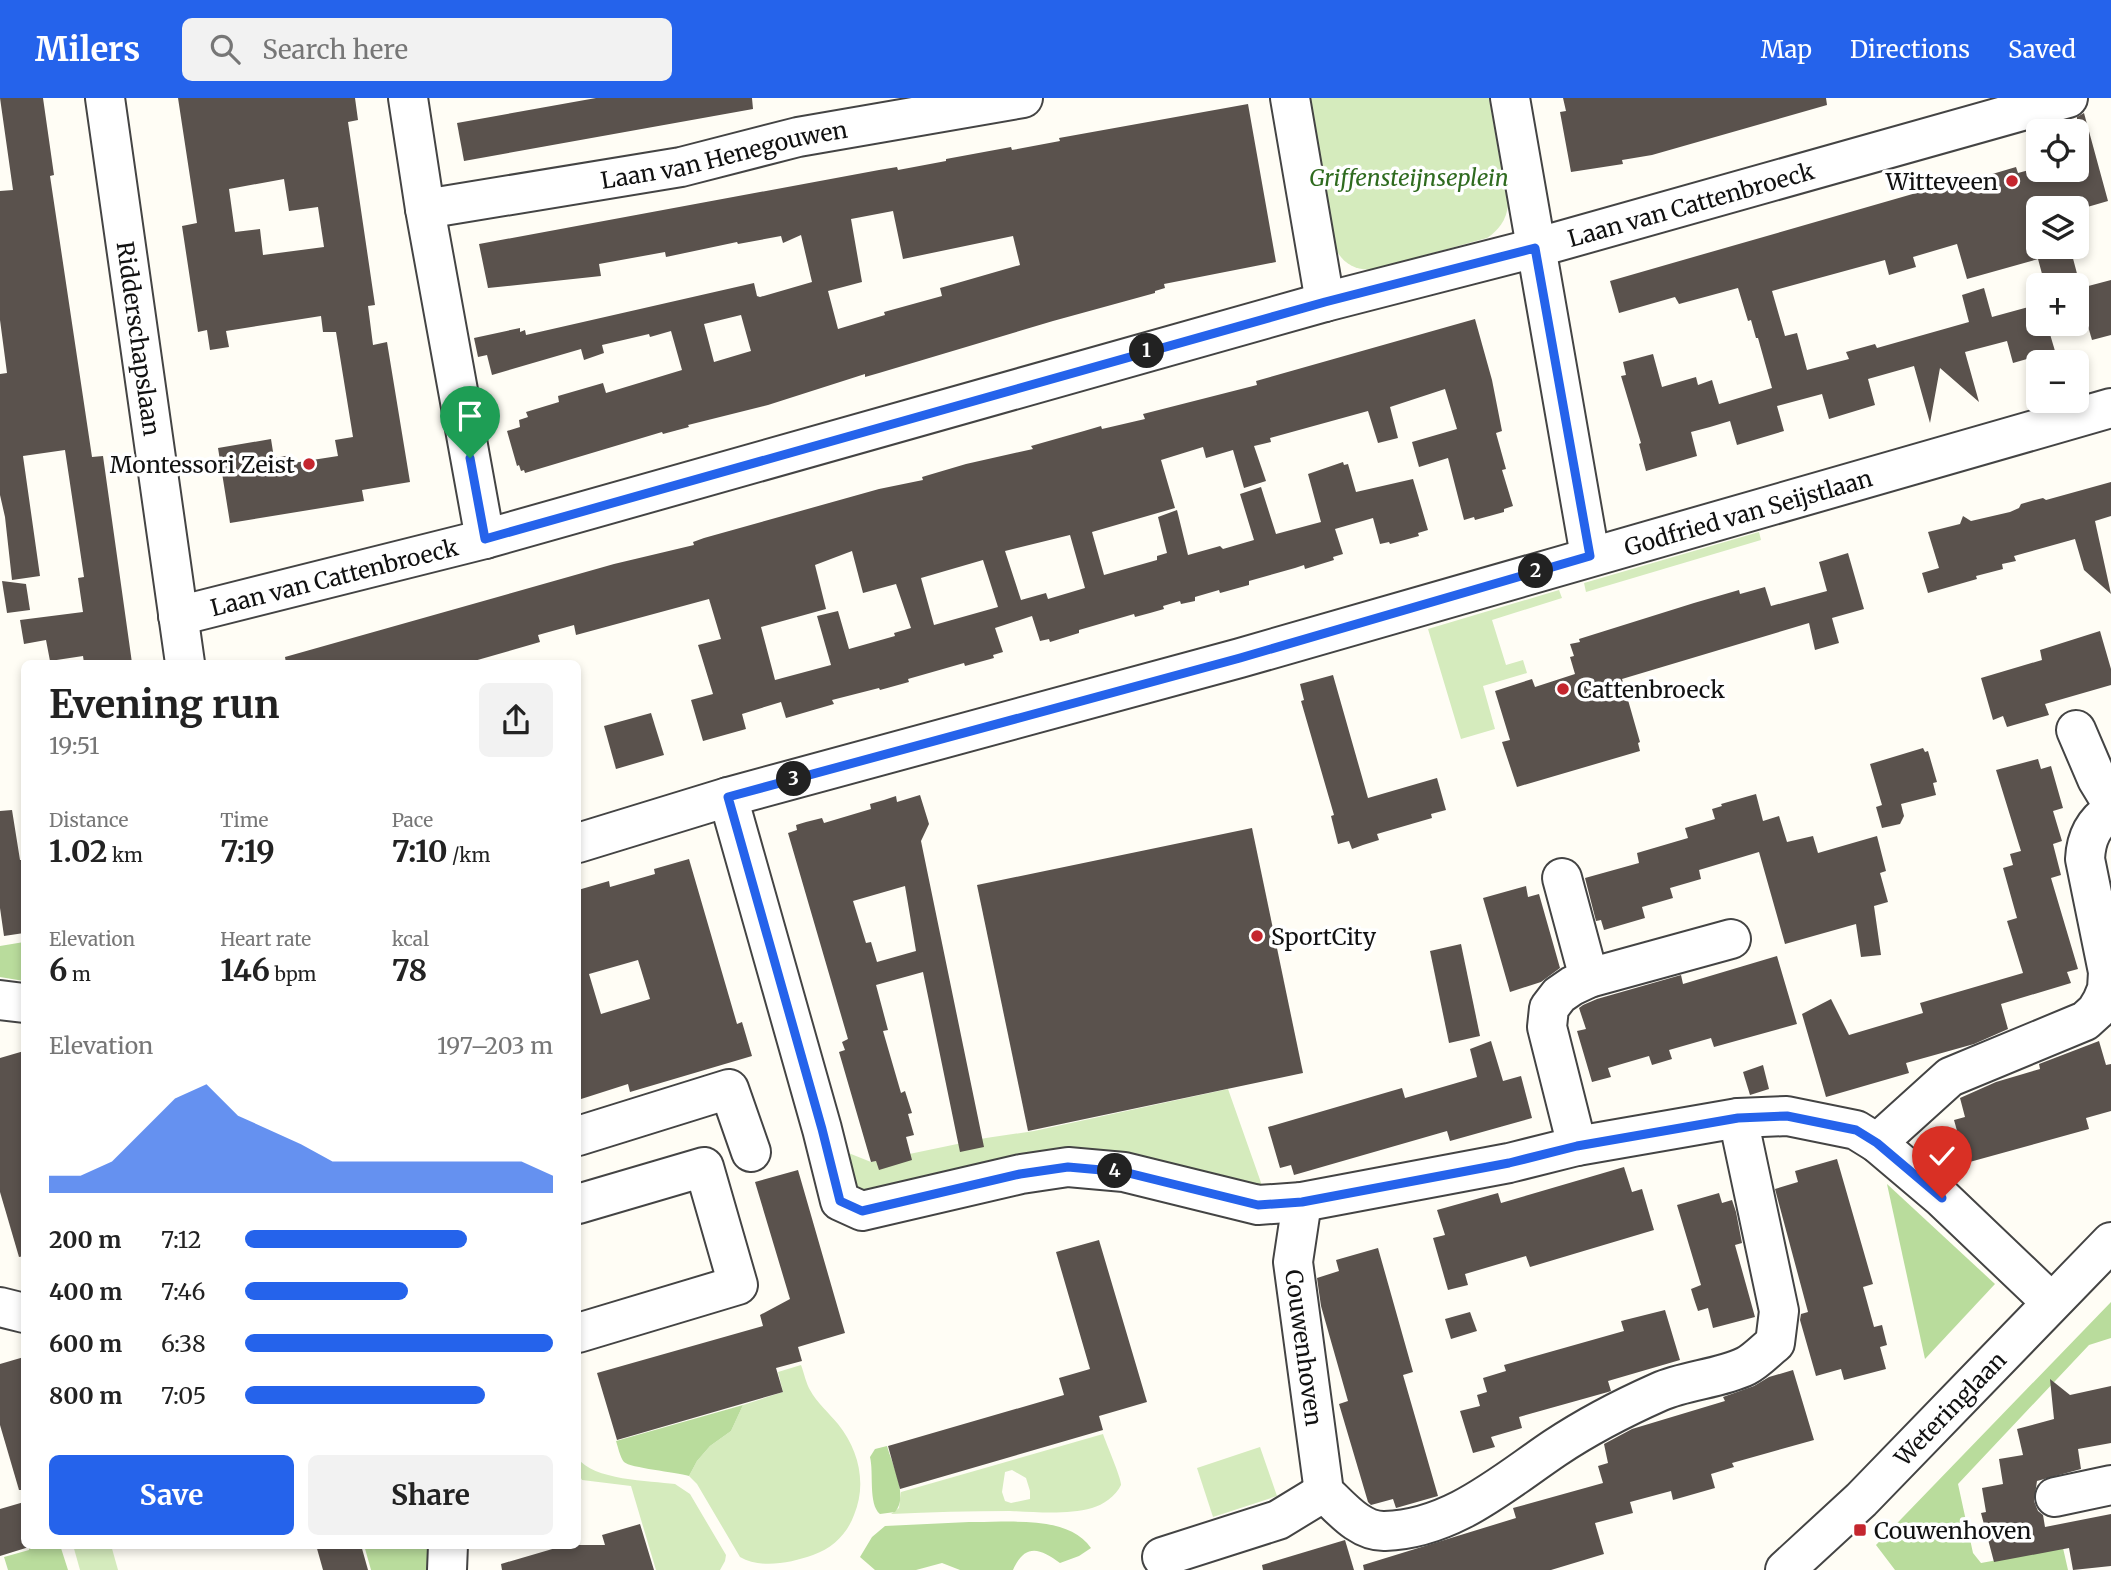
<!DOCTYPE html>
<meta charset="utf-8">
<style>
:root{--surface:#fff;--page:#f2f2f2;--text:#222;--muted:#767676;--accent:#2563eb}
body{margin:0;font-family:Merriweather,serif;background:var(--page);color:var(--text);height:100vh;display:flex;flex-direction:column;font-size:26px;white-space:nowrap}
*{box-sizing:border-box;margin:0}
p{font-size:23px;color:var(--muted)}
.icon{flex:none;width:38px;height:38px;fill:none;stroke:currentColor;stroke-width:2;stroke-linecap:round;stroke-linejoin:round}
.map{position:relative;flex:1;overflow:hidden}
.sheet{position:absolute;left:21px;top:562px;width:560px;height:889px;display:flex;flex-direction:column;background:var(--surface);border-radius:10px;box-shadow:0 4px 10px #0003}
.sheet>*{flex:none}
.buttons{position:absolute;left:2026px;top:21px;display:grid;gap:14px}
.buttons a{display:grid;place-items:center;width:63px;height:63px;border-radius:10px;background:var(--surface);box-shadow:0 4px 10px #0003;font-size:35px}
.pin{position:absolute;display:grid;place-items:center;width:60px;height:60px;color:#fff;margin:-72px -30px;border-radius:50% 50% 50% 0;rotate:-45deg;box-shadow:0 0 7px #0007}
.pin .icon{rotate:45deg}
.km{position:absolute;width:35px;height:35px;margin:-18px;border-radius:50%;background:#222;color:#fff;font-size:19px;line-height:35px;text-align:center}
.round{display:grid;place-items:center;flex:none;width:74px;height:74px;border-radius:10px;background:var(--page)}
.headline{display:flex;align-items:center;justify-content:space-between;height:119px;padding:0 28px}
h1{font-size:38px;font-weight:700;line-height:52px}
.figures{display:grid;grid-template-columns:repeat(3,1fr);gap:10px;height:119px;padding:7px 28px}
.figures div{display:grid;align-content:center}
.figures b{font-size:30px;font-weight:700}
.figures small{font-size:19px;font-weight:400}
.figures p{font-size:19px}
.chart{height:196px;padding:14px 28px}
.chart p{display:flex;justify-content:space-between}
.chart svg{width:100%;height:126px;margin-top:7px;fill:var(--accent);opacity:.7}
.primary-button{display:flex;gap:14px;margin-top:auto;padding:14px 28px}
.primary-button a{flex:1;height:80px;border-radius:10px;background:var(--accent);color:#fff;font-size:28px;font-weight:700;line-height:80px;text-align:center}
.primary-button a+a{background:var(--page);color:var(--text)}
ul{padding:0 28px;list-style:none;font-size:23px}
li{display:grid;grid-template-columns:112px 84px 1fr;align-items:center;height:52px}
li i{height:18px;border-radius:9px;background:var(--accent)}
header{display:flex;align-items:center;gap:42px;box-sizing:border-box;height:98px;padding:0 35px;background:var(--accent);color:#fff}
header strong{font-size:33px}
nav{display:flex;gap:38px;margin-inline-start:auto;font-size:24px}
.search{width:490px;height:63px;background:var(--page);display:flex;align-items:center;gap:18px;box-sizing:border-box;padding:0 24px;border-radius:10px;color:var(--muted);font-size:26px}
.map>svg:first-child{display:block}
.green{fill:#d5ebbd;fill-rule:evenodd}
.forest{fill:#b9dc9c}
.building{fill:#5a524d;fill-rule:evenodd}
.lines{fill:none;stroke-linecap:round;stroke-linejoin:round}
.minor-casing{stroke:#444;stroke-width:42}
.minor{stroke:#fff;stroke-width:38}
.route-casing{stroke:#fff;stroke-width:14}
.route{stroke:#2563eb;stroke-width:9}
.poi-dot{fill:#c4262e;stroke:#fff;stroke-width:2.5}
.labels{text-anchor:middle;dominant-baseline:central;stroke-width:7;stroke-linejoin:round;paint-order:stroke}
.street-label{font-size:23px;fill:#111;stroke:#fff}
.park-label{font-size:23px;font-style:italic;fill:#2f6b1f;stroke:#fff}
.poi-label{font-size:23px;fill:#111;stroke:#fff;text-anchor:start}
</style>
<header>
<strong>Milers</strong>
<div class="search"><svg class="icon" aria-label="search" viewBox="0 0 24 24"><circle cx="10" cy="10" r="6"/><path d="M15 15l6 6"/></svg>Search here</div>
<nav><a>Map</a><a>Directions</a><a>Saved</a></nav>
</header>
<div class="map">
<svg width="2111" height="1472" viewBox="0 0 2111 1472">
<rect width="100%" height="100%" fill="#fffdf5"/>
<g class="green">
<path d="M1308,0H1489L1508,108C1506,122 1499,132 1487,140L1375,171C1356,174 1341,165 1334,147Z"/>
<path d="M1759,434L1761,442L1586,494L1584,485Z"/>
<path d="M1559,492L1562,500L1492,522L1506,567L1523,562L1527,575L1483,588L1495,631L1461,641L1428,531Z"/>
<path d="M1228,991L1265,1096L1158,1070L855,1101L831,1048L871,1064L986,1040L1034,1033Z"/>
<path d="M801,1267C804,1275 806,1285 810,1292C817,1305 829,1315 838,1326C859,1352 867,1386 854,1417C847,1436 833,1450 813,1457C791,1465 760,1471 740,1459L697,1386L689,1378L697,1363L710,1348L731,1333L743,1307L783,1294L778,1274Z"/>
<path d="M1103,1336C1106,1345 1122,1382 1121,1387C1116,1398 1103,1407 1092,1410C1067,1417 1036,1414 1010,1413C970,1413 931,1414 891,1416L899,1410L901,1394ZM1012,1372L1026,1380L1030,1393V1401L1011,1405L1005,1403L1002,1394L1005,1374Z"/>
<path d="M1260,1349L1277,1398L1213,1419L1197,1370Z"/>
<path d="M578,1360C592,1382 650,1383 675,1386L690,1396L726,1457L725,1463L720,1472H656L631,1388L582,1382L578,1375Z"/>
<path d="M73,1447H111L118,1472H80Z"/>
</g>
<g class="forest">
<path d="M24,844V883L0,879V848Z"/>
<path d="M1887,1086L1995,1186L1925,1261Z"/>
<path d="M2111,1204V1240L2089,1247L1958,1386L1973,1455L1981,1465L2063,1450L2068,1472H1895L1876,1447Z"/>
<path d="M743,1307L731,1333L710,1348L697,1363L689,1378C676,1374 630,1370 624,1364C620,1359 618,1349 616,1343Z"/>
<path d="M887,1348C892,1366 909,1399 895,1414L880,1416C868,1406 874,1375 870,1359L875,1351Z"/>
<path d="M969,1424C1006,1425 1068,1416 1091,1450L1079,1458L1060,1465C1040,1450 1025,1445 1013,1472H960L942,1465L916,1472H875L860,1459L872,1439L885,1428Z"/>
<path d="M35,1447H60L68,1472H8L4,1459L29,1452V1449Z"/>
<path d="M364,1447H429L428,1472H371Z"/>
</g>
<g class="building">
<path d="M0,0H43L54,77L50,78L92,359L103,358L132,565H84L83,558L50,563L46,542L24,546L20,522L83,514L78,480L84,479L65,352L23,358L40,478L12,482L5,419L0,397V276L7,275L0,222V93L13,92Z"/>
<path d="M178,0H355L358,22L348,24L375,207L368,208L373,247L387,244L410,384L362,392L364,403L230,425L218,350L271,341L274,360L291,357L293,365L338,358L335,342L353,339L336,234H323L321,218L226,233L229,249L210,252L207,232L198,234L182,128L197,125ZM284,81L289,113L318,109L324,149L263,157L260,131L235,134L229,91Z"/>
<path d="M596,0H752L753,11L464,63L457,25Z"/>
<path d="M1563,0H1826L1827,7L1652,57L1622,62L1623,66L1571,74L1560,14L1566,13Z"/>
<path d="M1248,6L1276,164L1164,186L1165,190L1155,193V195L1053,223L879,275L865,279V276L768,307L688,327L689,329L663,336L662,334L525,375L524,372L521,373L519,367L517,368L507,333L520,329L519,322L528,319L526,314L559,304L558,298L603,285L606,295L682,272L671,233L650,239L649,236L602,247L604,255L584,262L581,251L492,277L487,257L478,259L474,240L520,230V234L525,232L526,237L754,185L757,198L760,199L812,184L801,137L783,145L781,138L738,146L737,144L666,159L665,154L599,166L601,178L488,190L479,146L879,72L897,69L898,72L946,63V61L1011,49L1012,52L1060,43L1059,40ZM893,113L903,161L1013,138L1020,167L940,190L942,198L884,214L885,217L838,231L828,193L862,184L851,121ZM741,217L751,253L714,264L704,226Z"/>
<path d="M2084,15L2108,103L2077,112L2039,110V149H2070L2080,187H2045L2038,161L1967,181L1957,146L1913,159L1916,169L1889,177L1885,162L1772,193L1785,238L1797,235L1807,272L1849,261L1846,254L1875,246L1877,250L1969,224L1962,197L1984,190L1992,219L2039,206V226H2047L2055,253L2013,265L2007,243L1965,254L1979,304L1940,270L1930,325L1914,268L1868,281L1875,307L1829,321L1822,296L1777,308L1784,333L1737,347L1730,323L1710,329L1691,334L1697,358L1646,373L1639,346L1641,345L1621,278L1626,277L1623,264L1653,256L1662,289L1696,279L1698,287L1712,282L1719,306L1772,290L1758,240H1756L1751,222L1748,223L1738,190L1679,206L1675,199L1619,215L1610,183L1930,91L1931,96L1972,84V82L2016,69L2018,75L2029,72H2077V19Z"/>
<path d="M2111,182V237L2092,242L2077,191Z"/>
<path d="M1475,221L1492,282L1502,333L1496,335L1506,371L1502,372L1513,408L1504,411V414L1475,422L1474,419L1464,422L1448,360L1419,369L1412,344L1457,331L1445,291L1390,309L1398,340L1378,345L1368,313L1270,340L1271,344L1254,348L1266,383L1244,390L1233,352L1206,360L1203,349L1161,362L1175,410L1092,434L1104,477L1157,462V458L1167,455L1158,419L1177,412L1188,457L1220,448L1223,451L1254,442L1240,396L1261,389L1276,436L1321,424L1308,376L1343,364L1344,367L1348,366L1356,394L1413,381L1428,432L1418,435L1419,438L1390,446L1389,444L1380,446L1373,420L1335,431L1343,456L1333,459L1334,462L1305,471L1304,467L1295,470L1249,483V487L1220,495L1219,492L1195,499V503L1181,506L1180,503L1163,508L1164,511L1150,515L1135,519L1134,516L1079,532V535L1050,544L1049,541L1040,543L1032,518L995,530L1003,554L993,557L994,560L965,568L964,565L908,581L909,584L880,592L879,590L832,602L834,606L786,620L781,604L742,616L746,631L703,643L691,602L713,596L698,547L721,541L709,501L576,537L574,527L538,537L540,544L467,565H286L285,559L614,466L694,447L693,444L704,440L879,391L923,382L922,379L966,366L1033,351L1031,348L1084,333L1101,328L1102,331L1145,321L1143,316L1257,287L1256,283ZM1070,437L1085,490L1048,501L1046,495L1021,502L1005,453ZM852,453L863,495L896,486L911,530L894,535L895,538L849,551L838,513L817,518L831,567L775,582L761,529L826,511L815,467ZM983,462L998,509L934,527L921,480Z"/>
<path d="M2111,384V418L2095,423L2111,496L2084,472L2075,441L2014,458L2016,463L2002,466L2003,471L1976,478L1977,481L1928,495L1922,475L1939,470L1928,434L1960,426L1963,418L1971,423L2010,414L2019,410L2021,406L2035,402L2043,400L2046,402Z"/>
<path d="M1848,455L1864,511L1832,520L1839,545L1815,552L1809,525L1622,581L1640,644L1638,645L1640,653L1517,689L1502,644L1510,642L1495,593L1532,581L1535,589L1575,576L1570,559L1574,558L1570,546L1580,544L1579,541L1694,505L1739,492L1740,496L1765,489L1771,508L1827,493L1819,464Z"/>
<path d="M2,483L26,486L30,512L7,515Z"/>
<path d="M2100,533L2111,571V587L2045,606L2049,617L2007,629L2003,618L1993,622L1981,580L2042,562L2040,552Z"/>
<path d="M1333,577L1368,700L1437,680L1446,712L1431,716L1432,720L1377,736L1379,742L1363,747L1352,751L1349,743L1338,746L1331,718L1334,717L1301,603L1304,602L1300,586Z"/>
<path d="M651,615L664,657L616,671L604,628Z"/>
<path d="M1923,650L1925,654L1928,653L1937,684L1933,685L1936,697L1901,706L1904,718L1900,726L1882,730L1876,709L1882,707L1870,666Z"/>
<path d="M2038,661L2041,671L2051,668L2063,710L2053,713L2062,743L2053,746L2061,777L2051,780L2078,871L2067,874L2071,885L2001,906L2008,931L1974,946L1906,965L1909,975L1826,999L1802,916L1831,901L1849,937L1923,915L1920,905L2023,875L2007,823L2017,820L2003,770L2013,767L2010,756L2021,753L1996,672Z"/>
<path d="M1756,696L1763,723L1779,718L1787,744L1813,738L1818,755L1877,738L1886,773L1880,775L1888,804L1874,808L1881,857L1861,859L1856,826L1785,846L1759,754L1699,772L1701,781L1670,790L1673,800L1642,809L1645,820L1604,832L1601,822L1596,823L1585,780L1639,765L1637,755L1688,740L1685,730L1715,721L1712,711L1722,708L1721,706Z"/>
<path d="M920,697L929,726L921,743L984,1049L960,1054L923,874L876,887L888,932L883,933L901,995L905,993L912,1015L908,1016L914,1037L906,1039L912,1062L879,1072L876,1063L871,1064L839,954L845,952L842,944L848,941L788,735L797,732L796,727L806,724L822,720L824,725L871,711L870,706L884,702L896,698L897,704ZM905,788L916,853L877,864L871,844L866,845L853,803Z"/>
<path d="M12,712L20,762H24V835L4,838L0,810V713Z"/>
<path d="M1252,730L1303,975L1028,1033L977,787Z"/>
<path d="M689,761L737,926L742,924L752,958L630,994L628,986L578,1002V792L609,783L610,789L655,776L654,771ZM638,862L650,901L601,916L589,876Z"/>
<path d="M1526,788L1528,799L1539,796L1560,870L1541,884L1510,894L1483,800Z"/>
<path d="M1461,846L1480,938L1449,945L1430,853Z"/>
<path d="M1777,858L1797,926L1714,949L1711,940L1669,952L1672,961L1652,967L1649,958L1608,970L1611,979L1592,984L1577,933L1586,931L1579,910L1583,907L1597,901L1681,877L1683,886Z"/>
<path d="M1491,943L1503,983L1521,978L1532,1020L1450,1043L1447,1033L1294,1077L1291,1067L1280,1070L1268,1029L1402,990L1405,1000L1477,979L1470,951Z"/>
<path d="M2099,943L2106,967L2111,966V1013L2086,1020L2089,1031L1966,1065L1954,1022L1965,1019L1960,1000L1996,984L2040,971L2039,966Z"/>
<path d="M24,953V1158L19,1159L0,1094V960Z"/>
<path d="M1763,967L1769,991L1750,997L1743,974Z"/>
<path d="M1837,1061L1873,1186L1863,1189L1874,1229L1882,1227L1887,1247L1880,1249L1886,1271L1844,1282L1841,1271L1816,1278L1800,1222L1801,1216L1808,1214L1775,1091L1798,1084L1795,1073Z"/>
<path d="M1624,1069L1632,1094L1642,1091L1654,1132L1530,1169L1526,1158L1465,1176L1468,1187L1448,1192L1433,1140L1445,1137L1437,1112L1498,1095L1501,1105Z"/>
<path d="M798,1072L845,1235L798,1249L802,1263L776,1270L783,1294L617,1342L597,1275L763,1228L760,1217L790,1201L755,1084Z"/>
<path d="M1719,1095L1722,1105L1732,1102L1736,1114L1742,1145L1735,1147L1755,1219L1713,1230L1708,1210L1698,1213L1694,1201L1691,1191L1701,1187L1677,1107Z"/>
<path d="M1099,1142L1147,1304L1099,1318L1103,1332L900,1391L888,1348L1064,1297L1059,1280L1090,1271L1056,1154Z"/>
<path d="M1378,1150L1413,1274L1403,1277L1438,1398L1396,1410L1393,1401L1371,1407L1368,1404L1339,1306L1348,1303L1321,1208L1317,1180L1339,1173L1336,1162Z"/>
<path d="M1665,1212L1680,1262L1608,1283L1611,1293L1608,1294L1519,1319L1522,1330L1491,1339L1495,1349L1473,1355L1460,1313L1480,1308L1477,1297L1487,1294L1483,1280L1506,1273L1504,1267L1624,1233L1621,1223Z"/>
<path d="M1470,1214L1477,1233L1451,1241L1445,1221Z"/>
<path d="M24,1259V1392H19L0,1327V1266Z"/>
<path d="M1793,1272L1814,1342L1732,1365L1734,1369L1711,1376L1715,1390L1673,1402L1671,1393L1630,1404L1633,1415L1595,1425L1604,1456L1551,1472H1364L1363,1467L1516,1420L1513,1410L1603,1385L1598,1368L1608,1365L1604,1346L1632,1331L1725,1303L1723,1299L1754,1288L1769,1279Z"/>
<path d="M2050,1281L2070,1297L2111,1288V1345L2078,1351L2081,1371L2037,1383L2034,1403L2038,1413L2043,1417L2045,1429L2111,1416V1468L2073,1472L2069,1450L1994,1464L1981,1415L1986,1414L1982,1390L2003,1386L1999,1361L2023,1357L2017,1331L2054,1321Z"/>
<path d="M24,1404V1447L29,1449L0,1458V1411Z"/>
<path d="M640,1426L654,1472H502L501,1466L566,1447H605L602,1437Z"/>
<path d="M1345,1442L1354,1472H1263L1262,1467Z"/>
<path d="M316,1447H361L368,1472H323Z"/>
</g>
<g class="lines">
<defs>
<g id="minor">
<path id="s1" d="M105,0L185,565"/>
<path d="M408,0L425,111L485,441"/>
<path d="M1290,0L1325,204"/>
<path d="M1510,0L1590,458"/>
<path id="s2" d="M425,111L681,69L798,39L1023,0"/>
<path id="s3" d="M178,518L485,441L1325,204L1535,150L2068,0"/>
<path d="M2076,632L2097,681L2111,704"/>
<path d="M728,699L822,1031L840,1103L862,1113L1021,1076L1068,1069L1124,1074L1258,1107L1302,1104L1509,1065L1577,1048L1738,1020L1787,1018L1856,1032L1877,1045L1942,1100L2051,1204"/>
<path id="s4" d="M578,745L728,699L1240,560L2111,310"/>
<path d="M1562,780L1589,880"/>
<path d="M0,902L24,905"/>
<path d="M578,1038L729,991L751,1054"/>
<path d="M1877,1045L1950,979L2085,923L2096,913L2102,903L2107,891L2108,874L2085,761C2086,740 2093,725 2111,713"/>
<path d="M1577,1048L1547,929L1549,910L1559,897L1572,888L1589,880L1731,841"/>
<path id="s5" d="M1302,1104L1293,1164L1324,1394C1341,1410 1360,1434 1385,1433C1452,1431 1503,1385 1555,1350C1588,1328 1623,1310 1659,1294C1686,1282 1719,1281 1746,1268C1756,1263 1766,1252 1775,1245L1779,1213L1738,1020"/>
<path d="M578,1106L704,1069L738,1187L578,1235"/>
<path d="M0,1209L24,1215"/>
<path d="M2055,1399L2111,1387"/>
<path d="M1162,1459L1278,1422L1324,1394"/>
<path d="M447,1472L448,1447"/>
<path id="s6" d="M1785,1472L1861,1402L2111,1144"/>
</g>
</defs>
<use href="#minor" class="minor-casing"/>
<use href="#minor" class="minor"/>
</g>
<g class="lines">
<defs>
<path id="route" d="M470,360L485,441L1325,204L1535,150L1590,458L1240,560L728,699L822,1031L840,1103L862,1113L1020,1076L1068,1069L1124,1074L1258,1107L1302,1104L1509,1065L1577,1048L1738,1020L1787,1018L1856,1032L1877,1045L1942,1100"/>
</defs>
<use href="#route" class="route-casing"/>
<use href="#route" class="route"/>
</g>
<g class="poi-dot">
<circle cx="2012" cy="83" r="7"/>
<circle cx="309" cy="366" r="7"/>
<circle cx="1563" cy="591" r="7"/>
<circle cx="1257" cy="838" r="7"/>
<rect x="1853" y="1425" width="14" height="14" rx="3.5"/>
</g>
<g class="labels">
<g class="street-label">
<text stroke="none"><textPath href="#s2" startOffset="304">Laan van Henegouwen</textPath></text>
<text stroke="none"><textPath href="#s3" startOffset="1568">Laan van Cattenbroeck</textPath></text>
<text stroke="none"><textPath href="#s1" startOffset="243">Ridderschapslaan</textPath></text>
<text stroke="none"><textPath href="#s4" startOffset="1216">Godfried van Seijstlaan</textPath></text>
<text stroke="none"><textPath href="#s3" startOffset="161">Laan van Cattenbroeck</textPath></text>
<text stroke="none"><textPath href="#s5" startOffset="147">Couwenhoven</textPath></text>
<text stroke="none"><textPath href="#s6" startOffset="231">Weteringlaan</textPath></text>
</g>
<g class="park-label">
<text x="1409" y="79">Griffensteijnseplein</text>
</g>
<g class="poi-label">
<text x="1998" y="83" text-anchor="end">Witteveen</text>
<text x="295" y="366" text-anchor="end">Montessori Zeist</text>
<text x="1577" y="591">Cattenbroeck</text>
<text x="1271" y="838">SportCity</text>
<text x="1874" y="1432">Couwenhoven</text>
</g>
</g>
</svg>
<div class="buttons">
<a><svg class="icon" aria-label="locate" viewBox="0 0 24 24"><circle cx="12" cy="12" r="6"/><path d="M12 2v4M12 18v4M2 12h4M18 12h4"/></svg></a>
<a><svg class="icon" aria-label="layers" viewBox="0 0 24 24"><path d="M12 4l9 5-9 5-9-5zM3 14l9 5 9-5"/></svg></a>
<a>+</a>
<a>−</a>
</div>
<div class="pin" style="left:470px;top:360px;background:#1e9e55"><svg class="icon" aria-label="arrive" viewBox="0 0 24 24"><path d="M6 21V4h12l-3 4 3 4H6"/></svg></div>
<div class="pin" style="left:1942px;top:1100px;background:#d93025"><svg class="icon" aria-label="check" viewBox="0 0 24 24"><path d="M5 12l5 5 9-10"/></svg></div>
<b class="km" style="left:1147px;top:253px">1</b>
<b class="km" style="left:1536px;top:473px">2</b>
<b class="km" style="left:794px;top:681px">3</b>
<b class="km" style="left:1115px;top:1073px">4</b>
<section class="sheet">
<div class="headline"><div><h1>Evening run</h1><p>19:51</p></div><a class="round"><svg class="icon" aria-label="share" viewBox="0 0 24 24"><path d="M12 15V3M7 8l5-5 5 5M5 13v7h14v-7"/></svg></a></div>
<div class="figures">
<div><p>Distance</p><b>1.02<small> km</small></b></div>
<div><p>Time</p><b>7:19</b></div>
<div><p>Pace</p><b>7:10<small> /km</small></b></div>
</div>
<div class="figures">
<div><p>Elevation</p><b>6<small> m</small></b></div>
<div><p>Heart rate</p><b>146<small> bpm</small></b></div>
<div><p>kcal</p><b>78</b></div>
</div>
<div class="chart"><p><span>Elevation</span>197–203 m</p>
<svg viewBox="0 0 160 44" preserveAspectRatio="none"><path d="M0 44V38L10 38L20 33L30 22L40 11L50 6L60 17L70 22L80 27L90 33L100 33L110 33L120 33L130 33L140 33L150 33L160 38V44z"/></svg>
</div>
<ul>
<li><b>200 m</b>7:12<i style="width:72%"></i></li>
<li><b>400 m</b>7:46<i style="width:53%"></i></li>
<li><b>600 m</b>6:38<i style="width:100%"></i></li>
<li><b>800 m</b>7:05<i style="width:78%"></i></li>
</ul>
<div class="primary-button"><a>Save</a><a>Share</a></div>
</section>
</div>
